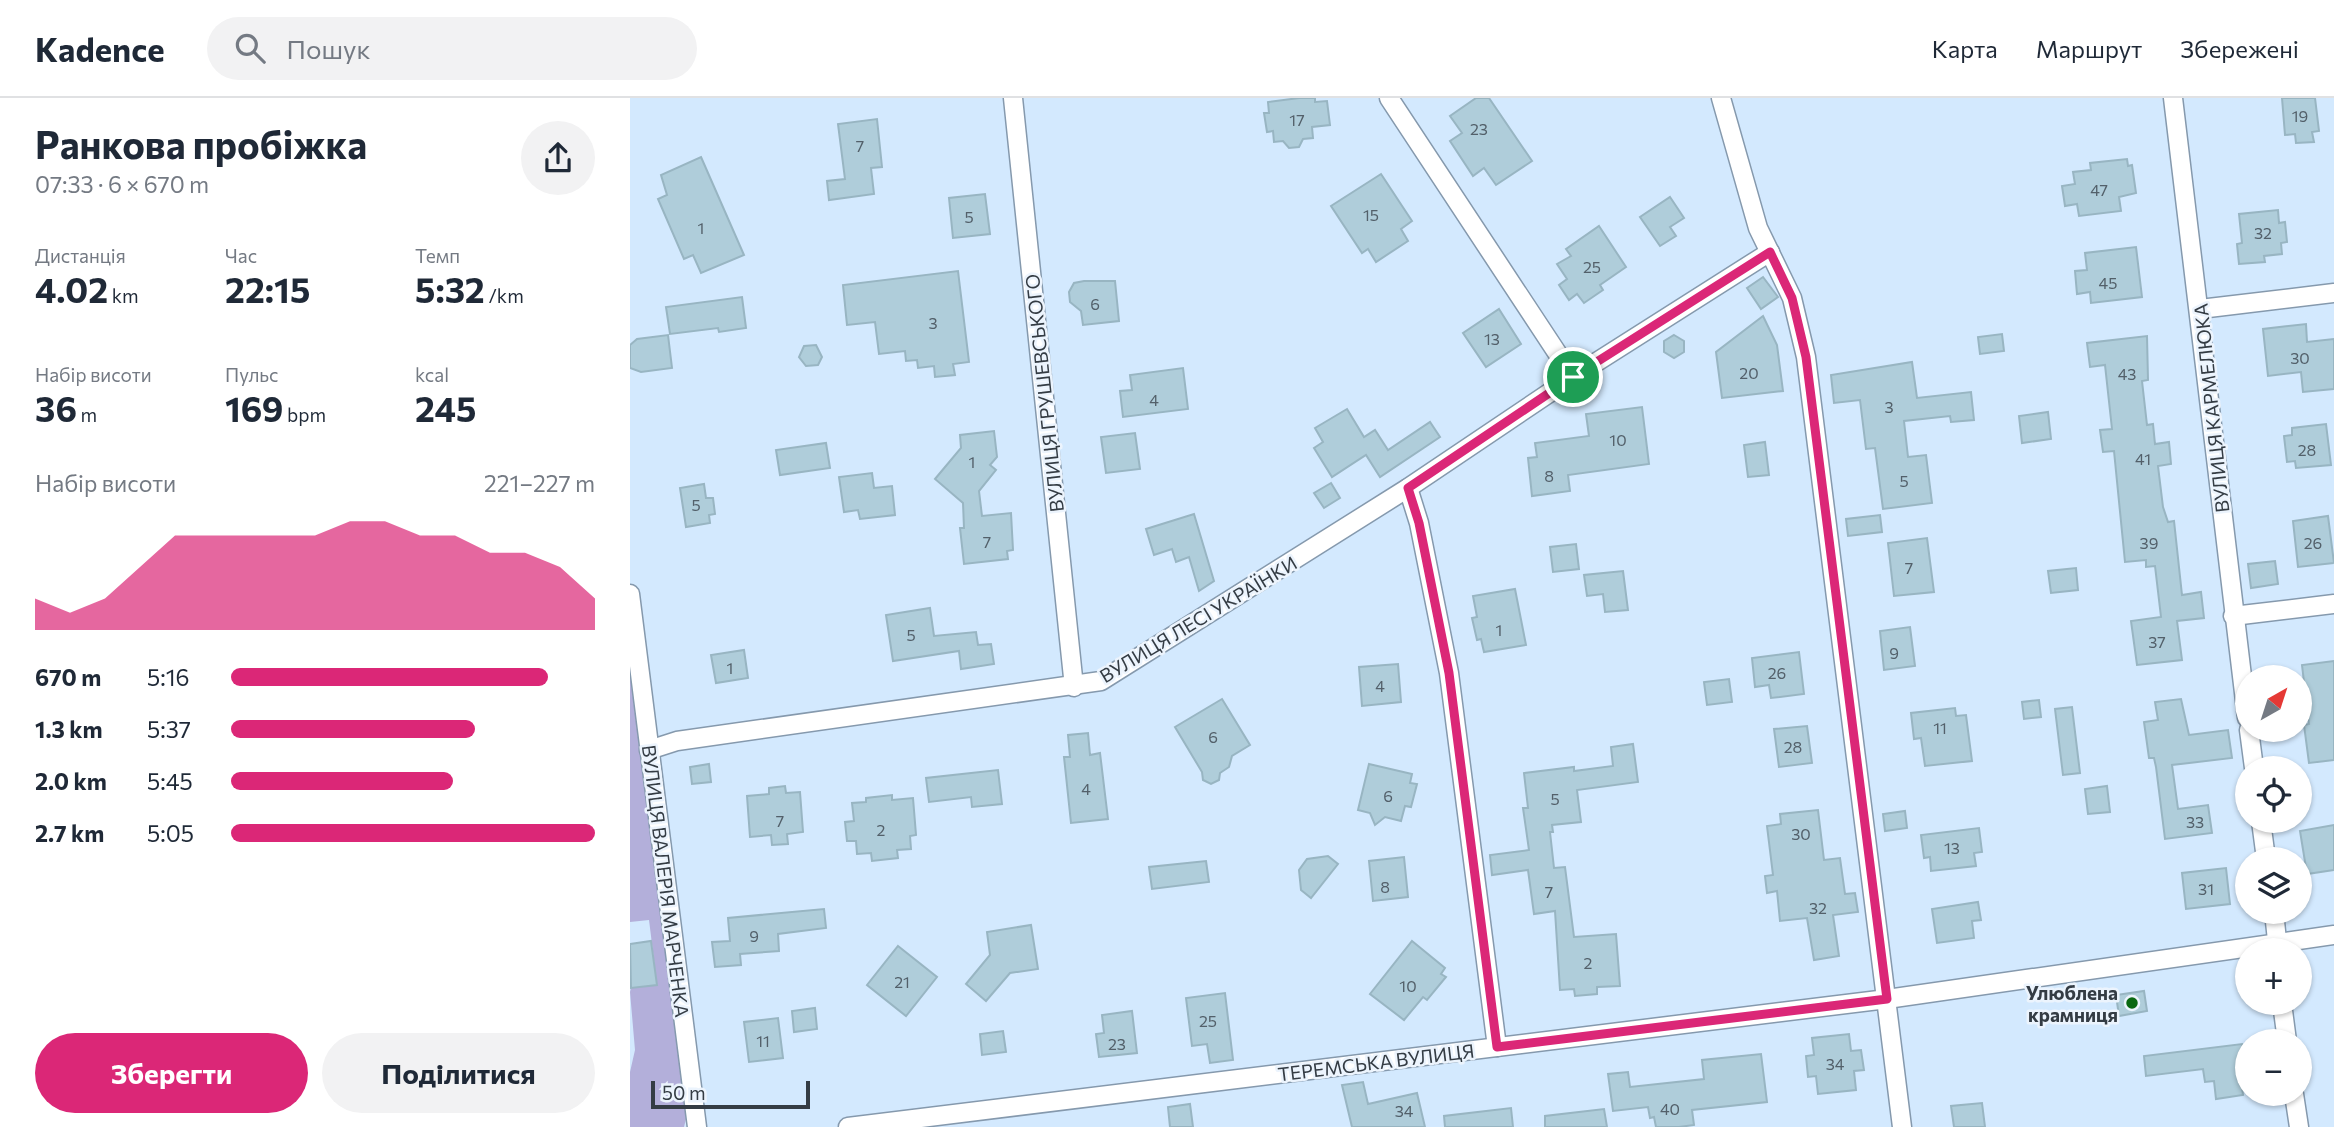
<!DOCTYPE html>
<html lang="uk">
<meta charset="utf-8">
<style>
:root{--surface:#fff;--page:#f2f2f3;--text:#1f2937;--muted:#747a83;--line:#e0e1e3;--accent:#db2777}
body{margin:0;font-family:Commissioner,sans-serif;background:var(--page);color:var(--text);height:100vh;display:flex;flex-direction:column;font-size:26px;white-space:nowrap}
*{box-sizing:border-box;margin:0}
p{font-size:23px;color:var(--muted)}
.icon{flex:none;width:38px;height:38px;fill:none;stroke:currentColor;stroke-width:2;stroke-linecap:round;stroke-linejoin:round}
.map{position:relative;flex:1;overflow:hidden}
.side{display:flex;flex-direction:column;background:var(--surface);width:630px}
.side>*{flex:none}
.needle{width:46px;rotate:39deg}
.tools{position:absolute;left:1605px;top:567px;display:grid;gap:14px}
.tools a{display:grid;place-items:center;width:77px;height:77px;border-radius:50%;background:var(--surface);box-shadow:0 2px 5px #0004;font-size:35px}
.scale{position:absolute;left:21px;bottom:18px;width:159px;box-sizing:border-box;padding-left:7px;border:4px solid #343c44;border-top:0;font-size:19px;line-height:24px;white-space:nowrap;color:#343c44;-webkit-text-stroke:5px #ecf4fd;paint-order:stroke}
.pin{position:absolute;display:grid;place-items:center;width:60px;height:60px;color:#fff;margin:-30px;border:4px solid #fff;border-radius:50%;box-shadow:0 2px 7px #0007}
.round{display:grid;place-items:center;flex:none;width:74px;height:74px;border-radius:37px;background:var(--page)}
.summary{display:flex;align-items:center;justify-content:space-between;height:119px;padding:0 35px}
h1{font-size:38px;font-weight:700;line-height:52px}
.metrics{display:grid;grid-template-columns:repeat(3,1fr);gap:10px;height:119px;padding:7px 35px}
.metrics div{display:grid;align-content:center}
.metrics b{font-size:35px;font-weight:700}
.metrics small{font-size:19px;font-weight:400}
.metrics p{font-size:19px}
.chart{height:196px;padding:14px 35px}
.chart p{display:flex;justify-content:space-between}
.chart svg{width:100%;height:126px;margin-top:7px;fill:var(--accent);opacity:.7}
.primary-button{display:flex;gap:14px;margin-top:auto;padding:14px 35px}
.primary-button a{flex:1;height:80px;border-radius:42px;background:var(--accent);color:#fff;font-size:28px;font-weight:700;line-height:80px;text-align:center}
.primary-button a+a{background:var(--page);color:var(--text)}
ul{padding:0 35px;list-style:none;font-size:23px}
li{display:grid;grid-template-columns:112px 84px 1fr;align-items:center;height:52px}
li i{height:18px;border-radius:9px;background:var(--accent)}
header{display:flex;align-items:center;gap:42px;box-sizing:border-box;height:98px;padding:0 35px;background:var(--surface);border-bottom:2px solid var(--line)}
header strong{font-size:33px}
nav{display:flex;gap:38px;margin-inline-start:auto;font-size:24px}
.search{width:490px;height:63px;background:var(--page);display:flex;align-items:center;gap:18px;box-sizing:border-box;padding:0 24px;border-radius:38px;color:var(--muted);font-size:26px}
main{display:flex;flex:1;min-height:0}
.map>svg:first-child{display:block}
.green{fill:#b3afda}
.building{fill:#afcdda;stroke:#98b5c2;stroke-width:2}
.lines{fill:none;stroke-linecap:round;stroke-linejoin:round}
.street-casing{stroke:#8599ad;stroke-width:21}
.street{stroke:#fff;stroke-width:18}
.route-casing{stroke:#fff;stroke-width:14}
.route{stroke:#db2777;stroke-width:9}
.poi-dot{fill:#0a6811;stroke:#ecf4fd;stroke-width:2.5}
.labels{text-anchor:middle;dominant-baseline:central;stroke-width:5;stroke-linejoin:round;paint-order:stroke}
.number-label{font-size:16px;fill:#53606a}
.street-label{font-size:19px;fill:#343c44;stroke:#ecf4fd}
.poi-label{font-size:19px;font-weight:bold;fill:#343c44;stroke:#ecf4fd;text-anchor:end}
</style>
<header>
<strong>Kadence</strong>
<div class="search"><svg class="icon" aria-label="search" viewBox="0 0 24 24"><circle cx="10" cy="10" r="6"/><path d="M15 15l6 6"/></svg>Пошук</div>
<nav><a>Карта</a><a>Маршрут</a><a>Збережені</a></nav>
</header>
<main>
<section class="side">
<div class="summary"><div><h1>Ранкова пробіжка</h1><p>07:33 · 6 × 670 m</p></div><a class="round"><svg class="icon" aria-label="share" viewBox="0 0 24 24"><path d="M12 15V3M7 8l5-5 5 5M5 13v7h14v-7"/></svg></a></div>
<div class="metrics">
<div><p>Дистанція</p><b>4.02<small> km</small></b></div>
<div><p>Час</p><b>22:15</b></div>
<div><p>Темп</p><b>5:32<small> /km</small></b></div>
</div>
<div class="metrics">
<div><p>Набір висоти</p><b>36<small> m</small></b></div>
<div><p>Пульс</p><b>169<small> bpm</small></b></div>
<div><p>kcal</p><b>245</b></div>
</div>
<div class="chart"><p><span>Набір висоти</span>221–227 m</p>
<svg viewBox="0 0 160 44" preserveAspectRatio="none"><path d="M0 44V33L10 38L20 33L30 22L40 11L50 11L60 11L70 11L80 11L90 6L100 6L110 11L120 11L130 17L140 17L150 22L160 33V44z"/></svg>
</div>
<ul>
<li><b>670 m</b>5:16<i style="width:87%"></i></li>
<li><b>1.3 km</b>5:37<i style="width:67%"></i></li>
<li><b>2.0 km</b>5:45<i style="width:61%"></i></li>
<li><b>2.7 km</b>5:05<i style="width:100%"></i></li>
</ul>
<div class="primary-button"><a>Зберегти</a><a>Поділитися</a></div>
</section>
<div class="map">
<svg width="1704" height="1029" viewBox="0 0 1704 1029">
<rect width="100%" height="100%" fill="#d3e9fe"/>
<path class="green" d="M0,576L56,1021L54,1029H0V974L5,952L0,894L1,890L27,886L19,822L0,824Z"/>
<g class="building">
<path d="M669,0H685V4L697,3L700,27L682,29L683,40L673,41L669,49L659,50L653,43L644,44L643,33L637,34L634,15H639L638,4Z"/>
<path d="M846,0H859L902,63L866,87L854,70L843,78L820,43L832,35L820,18Z"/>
<path d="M1652,0H1685L1689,33L1682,34L1684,44L1666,45L1665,36L1655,37Z"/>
<path d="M247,21L252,69L241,70L244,96L199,102L197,83L215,81L208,26Z"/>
<path d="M71,59L114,157L71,175L63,157L54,161L28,101L37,97L31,77Z"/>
<path d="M1497,61L1498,68L1502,67L1506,95L1489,99L1491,113L1449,118L1447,106L1435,108L1432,88L1445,86L1443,74L1461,72L1460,65Z"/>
<path d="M751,76L782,123L771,131L778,143L746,164L738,151L732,155L701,108Z"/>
<path d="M355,96L360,136L323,140L319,100Z"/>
<path d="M1040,99L1054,120L1040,129L1046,138L1030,148L1010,119Z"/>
<path d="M1648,112L1649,125L1655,124L1657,144L1651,145L1652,156L1634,158L1635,164L1609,166L1607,146L1612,145L1609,116Z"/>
<path d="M969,128L996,169L970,187L973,192L954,205L947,196L939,202L929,187L937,181L927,166L941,158L936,151Z"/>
<path d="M1506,149L1512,199L1461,205L1460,194L1447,196L1445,173L1457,172L1455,155Z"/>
<path d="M328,173L339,264L323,266L325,277L305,279L304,268L288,270L287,262L276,263L275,253L249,256L245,224L217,227L213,187Z"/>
<path d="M1133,179L1148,199L1131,211L1117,190Z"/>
<path d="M454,183H485L489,223L453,227L451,213L440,204L439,194L444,185Z"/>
<path d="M112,199L116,230L89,234L88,230L40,236L36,209Z"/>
<path d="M869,211L891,246L856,269L833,235Z"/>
<path d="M1133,218L1147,247L1153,293L1092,300L1086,254Z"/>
<path d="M1676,226L1677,244L1704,241V291L1673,294L1671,274L1638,278L1633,231Z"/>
<path d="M1372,236L1374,253L1350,256L1348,239Z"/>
<path d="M38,237L42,270L11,274L0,270V247L7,241Z"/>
<path d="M1044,237L1054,243V254L1044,260L1034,254V243Z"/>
<path d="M1517,238L1518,282L1512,283L1517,327L1523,326L1525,346L1539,344L1541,366L1528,368L1533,409L1538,424L1544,423L1552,497L1571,494L1574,520L1547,523L1552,562L1507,567L1501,523L1531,519L1525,468L1516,469V462L1495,464L1484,353L1473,354L1470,332L1482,331L1475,267L1460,269L1457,245Z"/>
<path d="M186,247L192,259L188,267L176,268L169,259L174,248Z"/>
<path d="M1282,264L1287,300L1341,294L1344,322L1321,324L1320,318L1274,323L1278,359L1296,357L1302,405L1253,411L1245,350L1236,351L1230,302L1204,305L1201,277Z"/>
<path d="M553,270L558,311L493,319L490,293L502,292L500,277Z"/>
<path d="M1012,309L1019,366L938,377L940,393L902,398L898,360L907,359L905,345L959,338L956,316Z"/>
<path d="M717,311L734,339L745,332L758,352L800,324L810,339L750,379L736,357L702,379L684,350L693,344L685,330Z"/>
<path d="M1418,314L1421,341L1392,345L1389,318Z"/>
<path d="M1696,326L1701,367L1666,370L1665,363L1657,364L1654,338L1662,337V330Z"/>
<path d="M364,333L367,359L360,367L366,372L349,393L352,418L381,415L383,452L377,453L378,461L334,466L330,430H334L333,405L305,381L331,350L330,337Z"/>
<path d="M505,335L510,371L476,375L471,339Z"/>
<path d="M1135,344L1139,377L1118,379L1114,347Z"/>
<path d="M196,345L200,370L150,377L146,352Z"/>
<path d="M242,375L244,390L262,388L265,417L230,421L228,412L214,414L209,379Z"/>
<path d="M701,385L710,400L694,410L684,395Z"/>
<path d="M74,386L76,400H83L85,416L79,417L80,425L56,429L50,390Z"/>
<path d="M564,416L584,483L569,493L559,459L546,464L542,451L524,457L516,431Z"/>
<path d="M1250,417L1252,434L1218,438L1216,421Z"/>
<path d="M1698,418L1704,465L1668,469L1663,423Z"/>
<path d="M1297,440L1304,494L1264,498L1258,445Z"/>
<path d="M946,446L949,471L923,474L920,449Z"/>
<path d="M1645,463L1648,486L1621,490L1618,466Z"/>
<path d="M1446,470L1448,492L1421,495L1418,473Z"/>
<path d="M993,473L998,512L975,514L973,496L957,498L954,477Z"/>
<path d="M885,491L896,547L854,554L851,541L847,542L842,520L847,519L843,498Z"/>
<path d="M300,510L304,538L346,534L348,547L361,546L364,566L331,571L329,553L263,563L256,517Z"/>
<path d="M1280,529L1285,568L1254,572L1250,533Z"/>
<path d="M114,552L118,580L86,585L81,557Z"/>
<path d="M1169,554L1174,596L1141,600L1139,587L1125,589L1122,560Z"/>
<path d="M1704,563V662L1679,665L1674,627L1679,626L1672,567Z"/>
<path d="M768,566L771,604L732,608L729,569Z"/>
<path d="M1099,581L1102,604L1077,607L1074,584Z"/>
<path d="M592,601L620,647L602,658L599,669L590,675L589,682L581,686L573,682L572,674L545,629Z"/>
<path d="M1551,601L1559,637L1598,632L1602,660L1542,667L1548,711L1578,707L1582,735L1535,741L1526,669L1524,660H1519L1514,624L1528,622L1525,604Z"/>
<path d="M1409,602L1411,619L1394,621L1392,604Z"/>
<path d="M1442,609L1450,675L1433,677L1425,611Z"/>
<path d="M1325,610L1326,618L1336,617L1342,663L1295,668L1291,640L1284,641L1281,615Z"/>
<path d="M1177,628L1182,665L1149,669L1144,631Z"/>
<path d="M458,635L460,657L470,655L478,721L441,725L434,659H440L438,637Z"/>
<path d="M1003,646L1008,684L947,692L951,724L922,727L923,734H920L924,770L935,769L944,839L986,836L990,888L967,889V896L945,898L944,891L930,892L925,813L904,816L898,772L862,777L860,757L899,752L893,710H898L894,675L944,669V673L983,668L981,649Z"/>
<path d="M79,666L81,684L62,686L60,669Z"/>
<path d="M739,666L782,676L780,685L787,686L781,709L775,708L771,723L755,719L745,727L740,715L728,712Z"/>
<path d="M368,672L372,706L342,709L341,699L299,704L296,680Z"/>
<path d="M155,688L156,695L170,694L173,734L157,736L158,746L142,747L141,737L120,739L117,698L139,696V690Z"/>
<path d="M1477,688L1480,714L1458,716L1455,691Z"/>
<path d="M262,697V702L283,700L286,737L280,738L281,751L267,752L268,760L242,763L241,755L227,756L226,743H217L215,724L224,723L222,705L236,704V700Z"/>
<path d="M1188,712L1194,762L1210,760L1215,796L1225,795L1228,814L1203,817L1209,858L1184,862L1177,820L1150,823L1147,793L1137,795L1135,778L1143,777L1137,728L1151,726L1150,716Z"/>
<path d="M1275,713L1277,730L1255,733L1253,716Z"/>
<path d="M1704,727V772L1677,776L1670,733Z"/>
<path d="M1349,730L1352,754L1344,755L1346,768L1301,773L1300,759L1294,760L1291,737Z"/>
<path d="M698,758L708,766L681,800L671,792L669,772L677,761Z"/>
<path d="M774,759L778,799L743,803L739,763Z"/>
<path d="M576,763L579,784L522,791L519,769Z"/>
<path d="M1596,770L1600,806L1556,811L1552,775Z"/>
<path d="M1348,804L1351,822L1342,823L1344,840L1307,845L1302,811Z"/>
<path d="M194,811L196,830L148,836L149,853L110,856L111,867L85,869L82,844L100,843L98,820Z"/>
<path d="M401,827L408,871L380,875L356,903L336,886L360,857L357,834Z"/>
<path d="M21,843L27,887L1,890L0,846Z"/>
<path d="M782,843L815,870L811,876L816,879L797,902L793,899L774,922L740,896Z"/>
<path d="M268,848L307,879L276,918L237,887Z"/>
<path d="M1514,893L1517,913L1489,918L1486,897Z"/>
<path d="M595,895L603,962L580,965L577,946L562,948L556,900Z"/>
<path d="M185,910L187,931L164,934L162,913Z"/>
<path d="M502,913L507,955L469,959L466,936L474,935L472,917Z"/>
<path d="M148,920L153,960L119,964L114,924Z"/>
<path d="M373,933L376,954L352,957L350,936Z"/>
<path d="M1219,936L1221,953L1231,952L1234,972L1224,973L1226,992L1188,996L1186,978L1178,979L1176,958L1184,957L1182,940Z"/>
<path d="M1612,946L1615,967L1609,968L1613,997L1586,1001L1584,983L1575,984L1573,971L1516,978L1514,958Z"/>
<path d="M1131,956L1137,1004L1062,1012L1064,1027L1049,1029H1026L1024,1019L1020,1020L1018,1009L983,1013L978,976L998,974L1000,989L1074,981L1072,962Z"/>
<path d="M733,984L738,1006L787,995L795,1029H722L712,987Z"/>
<path d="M1352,1005L1355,1029H1324L1321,1008Z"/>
<path d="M560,1006L563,1029H540L538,1009Z"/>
<path d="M881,1010L883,1029H815L814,1018Z"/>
<path d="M974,1011L977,1029H915V1018Z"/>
</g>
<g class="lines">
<defs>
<g id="street">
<path d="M383,0L444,589"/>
<path d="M759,0L943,279"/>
<path d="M1091,0L1128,130L1162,200L1176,259L1272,1029"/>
<path d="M1543,0L1617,620"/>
<path d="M1570,211L1704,195"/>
<path d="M778,390L789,425L819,575L867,949"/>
<path d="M0,496L67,1029"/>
<path d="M1603,518L1704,506"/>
<path d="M1619,632L1624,670"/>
<path d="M19,652L47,643L471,583L778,390L943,279L1140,154"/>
<path d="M1631,723L1636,761"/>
<path d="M1644,814L1648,852"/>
<path d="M1652,905L1657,943"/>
<path d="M1664,996L1669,1029"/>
<path d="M218,1029L1257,901L1704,837"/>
</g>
</defs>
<use href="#street" class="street-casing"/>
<use href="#street" class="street"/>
</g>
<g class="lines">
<defs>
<path id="route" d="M1140,154L1162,200L1176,259L1257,901L867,949L819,575L789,425L778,390L943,279Z"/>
</defs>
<use href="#route" class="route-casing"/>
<use href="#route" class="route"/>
</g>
<circle class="poi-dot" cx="1502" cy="905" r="7"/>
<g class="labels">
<g class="number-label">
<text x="1670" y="17">19</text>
<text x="667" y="21">17</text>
<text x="849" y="30">23</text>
<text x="230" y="47">7</text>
<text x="1469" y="91">47</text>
<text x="741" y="116">15</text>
<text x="339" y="118">5</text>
<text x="71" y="129">1</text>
<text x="1633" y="134">32</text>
<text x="962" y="168">25</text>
<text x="1478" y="184">45</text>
<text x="465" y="205">6</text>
<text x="303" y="224">3</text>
<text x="862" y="240">13</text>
<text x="1670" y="259">30</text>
<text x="1119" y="274">20</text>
<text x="1497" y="275">43</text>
<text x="524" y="301">4</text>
<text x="1259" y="308">3</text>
<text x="988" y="341">10</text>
<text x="1677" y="351">28</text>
<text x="1513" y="360">41</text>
<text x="342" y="363">1</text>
<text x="919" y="377">8</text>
<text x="1274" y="382">5</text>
<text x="66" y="406">5</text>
<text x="357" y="443">7</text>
<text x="1519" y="444">39</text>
<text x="1683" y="444">26</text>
<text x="1279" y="469">7</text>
<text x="869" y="531">1</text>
<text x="281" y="536">5</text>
<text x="1527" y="543">37</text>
<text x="1264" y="554">9</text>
<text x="100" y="569">1</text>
<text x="1147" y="574">26</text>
<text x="750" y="587">4</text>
<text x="1310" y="629">11</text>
<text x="583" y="638">6</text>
<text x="1163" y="648">28</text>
<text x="456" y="690">4</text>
<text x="758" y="697">6</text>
<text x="925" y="700">5</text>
<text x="150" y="722">7</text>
<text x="1565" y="723">33</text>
<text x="251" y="731">2</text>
<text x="1171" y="735">30</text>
<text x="1322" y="749">13</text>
<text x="755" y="788">8</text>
<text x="1576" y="790">31</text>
<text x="919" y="793">7</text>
<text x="1188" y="809">32</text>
<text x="124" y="837">9</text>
<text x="958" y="864">2</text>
<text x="272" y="883">21</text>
<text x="778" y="887">10</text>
<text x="578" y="922">25</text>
<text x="133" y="942">11</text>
<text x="487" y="945">23</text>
<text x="1205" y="965">34</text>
<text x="1040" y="1010">40</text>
<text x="774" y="1012">34</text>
</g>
<g class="street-label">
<text transform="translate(414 295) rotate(-96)">ВУЛИЦЯ ГРУШЕВСЬКОГО</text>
<text transform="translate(1581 310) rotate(-96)">ВУЛИЦЯ КАРМЕЛЮКА</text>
<text transform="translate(568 521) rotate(-31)">ВУЛИЦЯ ЛЕСІ УКРАЇНКИ</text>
<text transform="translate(36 783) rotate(83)">ВУЛИЦЯ ВАЛЕРІЯ МАРЧЕНКА</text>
<text transform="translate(746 964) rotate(-7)">ТЕРЕМСЬКА ВУЛИЦЯ</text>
</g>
<g class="poi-label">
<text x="1488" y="894">Улюблена<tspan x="1488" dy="22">крамниця</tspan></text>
</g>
</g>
</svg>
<div class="tools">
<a><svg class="needle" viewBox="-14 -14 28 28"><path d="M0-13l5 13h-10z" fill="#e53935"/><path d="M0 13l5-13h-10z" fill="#747a83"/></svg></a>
<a><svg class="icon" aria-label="locate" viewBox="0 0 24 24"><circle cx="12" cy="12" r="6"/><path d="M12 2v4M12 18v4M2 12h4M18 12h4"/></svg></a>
<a><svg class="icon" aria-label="layers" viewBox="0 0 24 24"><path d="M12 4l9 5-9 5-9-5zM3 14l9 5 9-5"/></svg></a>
<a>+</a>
<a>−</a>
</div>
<div class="scale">50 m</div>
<div class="pin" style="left:943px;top:279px;background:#1e9e55"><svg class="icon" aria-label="arrive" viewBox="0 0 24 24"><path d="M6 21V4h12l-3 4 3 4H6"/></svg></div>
</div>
</main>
